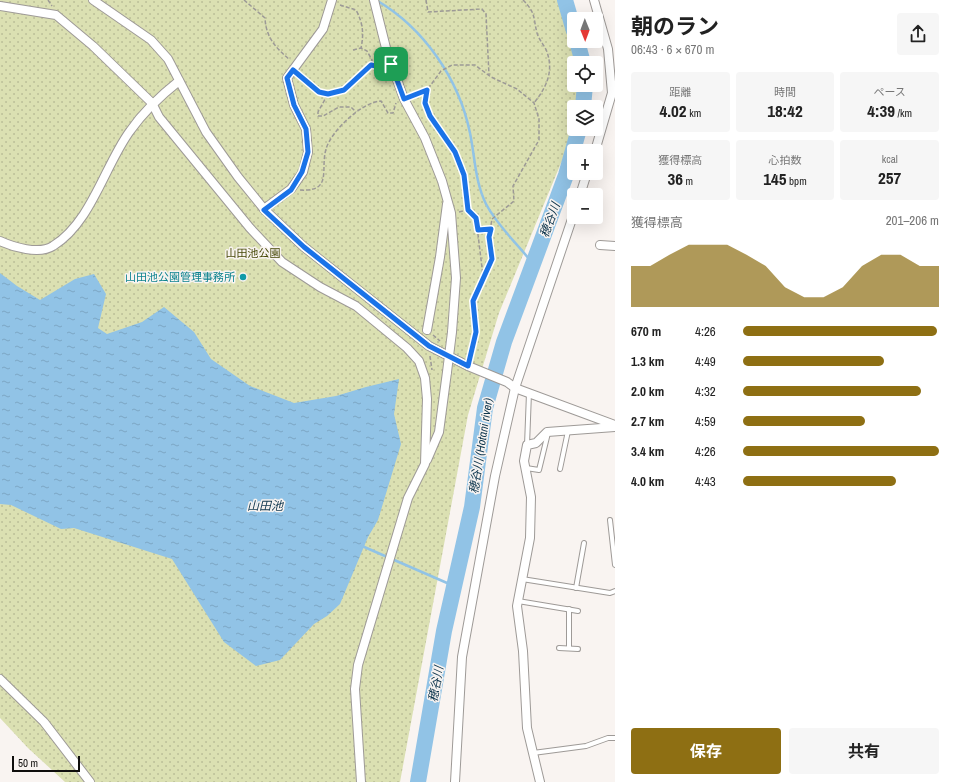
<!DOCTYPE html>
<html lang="ja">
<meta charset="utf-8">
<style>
:root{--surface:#fff;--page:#f6f6f6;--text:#222;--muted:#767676;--accent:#8e6f13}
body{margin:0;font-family:"Archivo Narrow","Noto Sans JP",sans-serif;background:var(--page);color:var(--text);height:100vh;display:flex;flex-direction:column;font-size:15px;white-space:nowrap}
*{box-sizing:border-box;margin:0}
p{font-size:13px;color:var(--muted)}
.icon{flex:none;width:22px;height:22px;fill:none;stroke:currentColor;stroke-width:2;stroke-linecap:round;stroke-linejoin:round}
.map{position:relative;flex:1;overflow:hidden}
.drawer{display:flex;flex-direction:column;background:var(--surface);width:340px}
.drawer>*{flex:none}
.needle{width:26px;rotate:179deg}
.buttons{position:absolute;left:567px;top:12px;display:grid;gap:8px}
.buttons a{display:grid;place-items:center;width:36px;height:36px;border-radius:4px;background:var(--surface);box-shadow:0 4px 16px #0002;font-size:20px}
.scale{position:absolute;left:12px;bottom:10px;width:68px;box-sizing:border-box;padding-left:4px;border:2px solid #0f0e0c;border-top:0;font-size:11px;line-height:14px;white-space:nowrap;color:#0f0e0c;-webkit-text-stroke:3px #f9f4f1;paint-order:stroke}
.pin{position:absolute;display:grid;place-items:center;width:34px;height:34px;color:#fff;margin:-17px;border-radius:8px;box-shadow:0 2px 6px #0006}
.round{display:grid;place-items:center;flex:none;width:42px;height:42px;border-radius:4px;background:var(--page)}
.overview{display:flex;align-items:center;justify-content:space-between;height:68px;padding:0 16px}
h1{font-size:22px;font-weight:700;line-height:30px}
.stats{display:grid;grid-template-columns:repeat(3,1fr);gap:6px;height:68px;padding:4px 16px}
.stats div{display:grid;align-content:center;border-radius:4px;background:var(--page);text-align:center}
.stats b{font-size:17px;font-weight:700}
.stats small{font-size:11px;font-weight:400}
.stats p{font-size:11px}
.chart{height:112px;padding:8px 16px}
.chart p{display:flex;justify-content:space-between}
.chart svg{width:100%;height:72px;margin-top:4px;fill:var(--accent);opacity:.7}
.action{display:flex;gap:8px;margin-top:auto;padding:8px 16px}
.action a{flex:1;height:46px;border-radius:4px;background:var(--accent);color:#fff;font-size:16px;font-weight:700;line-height:46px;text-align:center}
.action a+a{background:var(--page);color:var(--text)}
ul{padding:0 16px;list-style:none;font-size:13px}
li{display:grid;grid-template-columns:64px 48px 1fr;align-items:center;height:30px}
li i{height:10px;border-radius:5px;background:var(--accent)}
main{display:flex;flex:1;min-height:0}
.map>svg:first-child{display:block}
.park{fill:url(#park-dots)}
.water{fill:url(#water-ripples)}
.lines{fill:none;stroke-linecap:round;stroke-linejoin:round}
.stream{stroke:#91c3e6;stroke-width:2.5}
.river{stroke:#91c3e6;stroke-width:16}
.lane-casing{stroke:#9e9a97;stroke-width:6}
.street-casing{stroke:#9e9a97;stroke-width:10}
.path{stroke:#9c9996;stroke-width:1.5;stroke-dasharray:4 2;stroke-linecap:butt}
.lane{stroke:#fff;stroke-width:4}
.street{stroke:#fff;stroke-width:8}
.street-bridge-casing{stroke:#9e9a97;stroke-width:10;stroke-linecap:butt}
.street-bridge{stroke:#fff;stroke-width:8}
.route-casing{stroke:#fff;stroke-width:8}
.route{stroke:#1a73e8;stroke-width:5}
.culture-dot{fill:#0f9aa8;stroke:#f9f4f1;stroke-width:1.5}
.labels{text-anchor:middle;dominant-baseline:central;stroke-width:3;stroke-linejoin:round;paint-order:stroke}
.park-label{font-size:11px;fill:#464806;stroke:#f9f4f1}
.culture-label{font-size:11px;fill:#0d838f;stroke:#f9f4f1;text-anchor:end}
.water-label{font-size:12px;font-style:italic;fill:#0e364e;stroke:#f9f4f1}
</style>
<main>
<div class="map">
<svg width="615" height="782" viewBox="0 0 615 782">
<defs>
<pattern id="park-dots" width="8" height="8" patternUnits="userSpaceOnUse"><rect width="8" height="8" fill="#dbe0b2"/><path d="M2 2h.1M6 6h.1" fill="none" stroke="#bbbf98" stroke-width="1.8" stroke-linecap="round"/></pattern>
<pattern id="water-ripples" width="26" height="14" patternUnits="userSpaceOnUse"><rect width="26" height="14" fill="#91c3e6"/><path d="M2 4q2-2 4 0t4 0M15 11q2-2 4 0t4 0" fill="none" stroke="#7ca6c4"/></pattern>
</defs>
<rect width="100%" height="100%" fill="#f9f4f1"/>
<path class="park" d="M0,0H561L579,63H574V85H580L579,107H574L575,129L499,313L468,415L400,782H65L28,748L0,718Z"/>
<path class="water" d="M0,273L17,286L40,300L75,279L94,274L106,294L98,328L107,334L142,322L164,307L194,332L211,359L250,386L294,403L336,396L366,387L399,379L394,414L401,444L378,520L368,537L340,604L327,616L314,624L280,660L256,666L224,642L172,559L74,528L61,529L11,505L0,504Z"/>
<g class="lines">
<g class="stream">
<path d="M376,0C424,28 459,79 470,133C475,157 475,182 486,204C498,227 518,244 533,264"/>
<path d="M362,546L454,586"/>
</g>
<g class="river">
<path d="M565,0L574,31"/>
<path d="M577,41L583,63"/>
<path d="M583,107L585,85"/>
<path d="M418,782L444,631L472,507L485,408L504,342L566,175L579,129"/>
</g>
<defs>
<g id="lane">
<path d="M527,445L529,393"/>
<path d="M526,468L539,470L548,433"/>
<path d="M560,469L568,431"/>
<path d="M610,520L615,565"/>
<path d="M522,579L610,593L615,591"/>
<path d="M576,588L584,543"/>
<path d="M518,601L578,611"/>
<path d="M569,609V648"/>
<path d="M559,648L578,649"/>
<path d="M533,753L586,746L608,738H615"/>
</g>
<g id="street">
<path d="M93,0L151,40L168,59L206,132L238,177L264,209L304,247L429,346L468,366L507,382L515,388L615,425"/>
<path d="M374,0L387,52L404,99L425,138L442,181L451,213L456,278L452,332"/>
<path d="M594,0L608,49L612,93L595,151"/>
<path d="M0,6L56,15L93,46L152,103L159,117L250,228L282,262L320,287L356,306L407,348L419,361L425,378L427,399L425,464L408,498L358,665L355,689L361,782"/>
<path d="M580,195L587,173"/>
<path d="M264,209L291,189L303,172L308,152L306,129L294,105L287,78L323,29L332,0"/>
<path d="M0,241C13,247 39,255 53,246C91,223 105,165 130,131C144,111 160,96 179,81"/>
<path d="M600,245L615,246"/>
<path d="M427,330L440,257L447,204"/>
<path d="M427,460L439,432L447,372"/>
<path d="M0,679L44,722L90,782"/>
<path d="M455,782L462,657L495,476L515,388L574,213"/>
<path d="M540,782L527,728L523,651L517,606L530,538L531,497L524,461L527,445L536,443L547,432L615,427"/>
</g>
</defs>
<use href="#lane" class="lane-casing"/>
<use href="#street" class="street-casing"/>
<g class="path">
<path d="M48,0L52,6"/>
<path d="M244,0L265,18C266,38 276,48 290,60"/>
<path d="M426,0L428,12L482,9L486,14L489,75"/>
<path d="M523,0C536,13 533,17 537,33C539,40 545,46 547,52C554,72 546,88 534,103"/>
<path d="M340,5L356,10C363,23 364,34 361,48"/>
<path d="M353,50L361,48L367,51L372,60L371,65"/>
<path d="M299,75L319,92L328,94L318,112V116H323L339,107H351L356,112"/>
<path d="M427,91C423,120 444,130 456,153C465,172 466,190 468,210L476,218L483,276"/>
<path d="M328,94L345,90L371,65L377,67L384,66"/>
<path d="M412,96L427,90L441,71L452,65H475L491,77L517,89L534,103L539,119V140L513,186L514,201L492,219L489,237L492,259L473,301L476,332L470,358"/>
<path d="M300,190C333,192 320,170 326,149C331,131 362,102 381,101L388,113H393L396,103"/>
<path d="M459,212L467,210"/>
<path d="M478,230L490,229"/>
<path d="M433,335L440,341"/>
<path d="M430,356L432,370"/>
</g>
<use href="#lane" class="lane"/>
<use href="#street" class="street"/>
<defs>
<path id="street-bridge" d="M447,372L452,332"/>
</defs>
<use href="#street-bridge" class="street-bridge-casing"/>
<use href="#street-bridge" class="street-bridge"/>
</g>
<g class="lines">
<defs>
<path id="route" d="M391,64L404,99L427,90L425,103L430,116L455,152L464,175L468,210L476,218L478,230L491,229L489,237L492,259L473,301L476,332L468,366L429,346L304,247L264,210L291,190L302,172L308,152L306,129L294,105L287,78L293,70L319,92L328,94L344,90L371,65L381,67Z"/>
</defs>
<use href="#route" class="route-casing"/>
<use href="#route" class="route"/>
</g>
<circle class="culture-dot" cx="243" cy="277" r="4"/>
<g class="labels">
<g class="park-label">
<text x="253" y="253">山田池公園</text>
</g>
<g class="culture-label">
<text x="235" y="277">山田池公園管理事務所</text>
</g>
<g class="water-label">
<text transform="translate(550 220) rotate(-70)">穂谷川</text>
<text transform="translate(481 446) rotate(-81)">穂谷川 (Hotani river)</text>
<text x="265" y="506">山田池</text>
<text transform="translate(436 684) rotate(-80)">穂谷川</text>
</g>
</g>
</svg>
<div class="buttons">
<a><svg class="needle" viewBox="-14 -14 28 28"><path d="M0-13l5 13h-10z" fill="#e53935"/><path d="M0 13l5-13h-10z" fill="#767676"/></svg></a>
<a><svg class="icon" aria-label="locate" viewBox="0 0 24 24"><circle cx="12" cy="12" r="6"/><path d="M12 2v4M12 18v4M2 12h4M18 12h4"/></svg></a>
<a><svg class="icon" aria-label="layers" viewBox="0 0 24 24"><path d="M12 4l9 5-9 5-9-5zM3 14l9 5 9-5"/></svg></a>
<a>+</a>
<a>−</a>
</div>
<div class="scale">50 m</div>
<div class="pin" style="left:391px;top:64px;background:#1e9e55"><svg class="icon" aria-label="arrive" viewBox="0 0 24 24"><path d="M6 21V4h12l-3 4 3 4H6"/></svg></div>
</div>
<section class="drawer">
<div class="overview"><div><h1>朝のラン</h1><p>06:43 · 6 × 670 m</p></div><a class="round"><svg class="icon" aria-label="share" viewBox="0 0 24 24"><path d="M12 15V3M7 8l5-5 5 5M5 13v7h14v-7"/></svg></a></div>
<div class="stats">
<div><p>距離</p><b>4.02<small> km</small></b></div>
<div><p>時間</p><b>18:42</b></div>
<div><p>ペース</p><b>4:39<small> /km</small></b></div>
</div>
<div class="stats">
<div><p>獲得標高</p><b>36<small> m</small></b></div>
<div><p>心拍数</p><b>145<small> bpm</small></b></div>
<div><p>kcal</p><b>257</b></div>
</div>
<div class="chart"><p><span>獲得標高</span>201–206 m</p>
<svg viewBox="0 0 160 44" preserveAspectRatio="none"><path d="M0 44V19L10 19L20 12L30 6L40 6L50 6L60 12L70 19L80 32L90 38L100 38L110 32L120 19L130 12L140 12L150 19L160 19V44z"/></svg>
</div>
<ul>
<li><b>670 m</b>4:26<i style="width:99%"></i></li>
<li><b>1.3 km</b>4:49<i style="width:72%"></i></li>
<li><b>2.0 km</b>4:32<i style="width:91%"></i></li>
<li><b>2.7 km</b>4:59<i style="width:62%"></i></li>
<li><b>3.4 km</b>4:26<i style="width:100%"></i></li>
<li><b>4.0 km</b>4:43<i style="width:78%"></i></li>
</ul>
<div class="action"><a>保存</a><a>共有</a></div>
</section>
</main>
